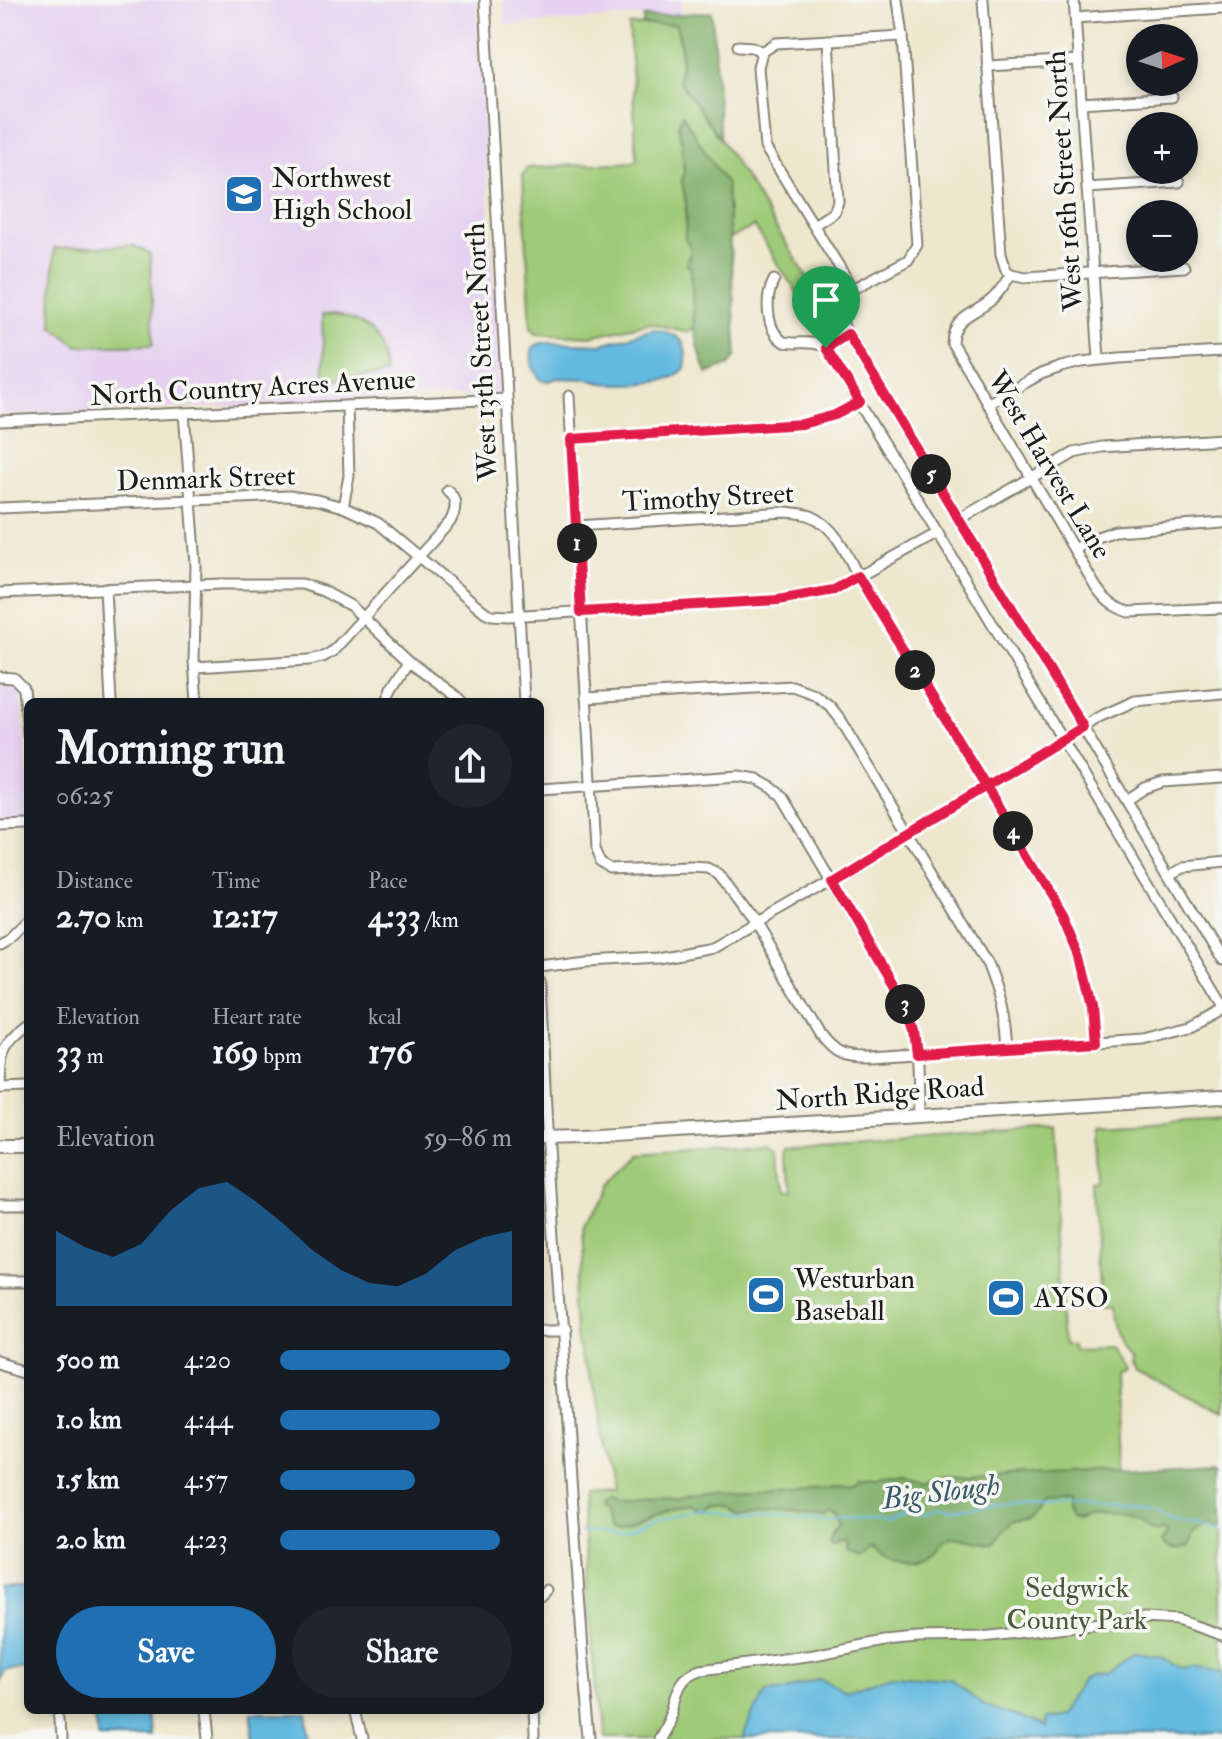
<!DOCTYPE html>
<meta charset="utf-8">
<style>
:root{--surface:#171b24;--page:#20242c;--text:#f1f3f6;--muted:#9ea1a6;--accent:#1f6fb2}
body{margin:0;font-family:"IM FELL Double Pica",serif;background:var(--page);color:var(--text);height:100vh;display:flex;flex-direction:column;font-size:30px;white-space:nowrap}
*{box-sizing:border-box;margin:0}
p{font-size:26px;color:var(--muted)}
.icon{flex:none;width:44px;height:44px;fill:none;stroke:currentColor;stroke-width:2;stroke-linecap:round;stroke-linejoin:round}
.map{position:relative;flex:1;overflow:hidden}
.drawer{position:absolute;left:24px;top:698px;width:520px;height:1016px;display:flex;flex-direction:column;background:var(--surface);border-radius:12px;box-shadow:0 4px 12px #0003}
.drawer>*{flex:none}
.needle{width:52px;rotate:87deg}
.fabs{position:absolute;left:1126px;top:24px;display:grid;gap:16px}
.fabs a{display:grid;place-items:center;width:72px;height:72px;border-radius:50%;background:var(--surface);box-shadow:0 4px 12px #0003;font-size:40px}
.pin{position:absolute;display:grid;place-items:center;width:68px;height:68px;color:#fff;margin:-82px -34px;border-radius:50% 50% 50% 0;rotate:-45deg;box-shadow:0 0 8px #0007}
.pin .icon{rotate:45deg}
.km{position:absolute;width:40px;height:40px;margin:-20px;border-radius:50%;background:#222;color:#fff;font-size:22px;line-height:40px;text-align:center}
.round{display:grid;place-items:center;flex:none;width:84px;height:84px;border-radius:42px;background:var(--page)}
.headline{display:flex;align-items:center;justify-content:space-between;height:136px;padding:0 32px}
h1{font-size:44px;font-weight:800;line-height:60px}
.stats{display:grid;grid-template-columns:repeat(3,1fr);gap:12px;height:136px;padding:8px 32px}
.stats div{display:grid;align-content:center}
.stats b{font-size:34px;font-weight:800}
.stats small{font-size:22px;font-weight:400}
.stats p{font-size:22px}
.chart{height:224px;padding:16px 32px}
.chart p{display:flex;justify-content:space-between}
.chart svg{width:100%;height:144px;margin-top:8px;fill:var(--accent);opacity:.7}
.primary-button{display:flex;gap:16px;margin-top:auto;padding:16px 32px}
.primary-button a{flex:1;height:92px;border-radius:48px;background:var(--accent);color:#fff;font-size:32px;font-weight:800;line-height:92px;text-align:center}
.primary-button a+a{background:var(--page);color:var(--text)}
ul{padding:0 32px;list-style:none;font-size:26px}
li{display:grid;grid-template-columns:128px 96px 1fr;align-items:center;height:60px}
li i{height:20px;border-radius:10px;background:var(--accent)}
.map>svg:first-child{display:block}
.built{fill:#e6d2f0}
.green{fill:#9fca77;stroke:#5e734a;stroke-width:2}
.forest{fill:#7fae68;stroke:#4e6542;stroke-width:2}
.water{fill:#63bae0;stroke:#406b7e;stroke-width:2}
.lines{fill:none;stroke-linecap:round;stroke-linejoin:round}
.stream{stroke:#63bae0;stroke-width:2}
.minor-casing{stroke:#858275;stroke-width:13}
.major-casing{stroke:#858275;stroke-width:16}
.minor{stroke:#fff;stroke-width:9}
.major{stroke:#fff;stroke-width:12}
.route-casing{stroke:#fff;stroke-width:16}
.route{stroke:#e11d48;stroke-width:10}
.labels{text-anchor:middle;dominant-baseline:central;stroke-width:7;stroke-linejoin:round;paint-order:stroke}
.poi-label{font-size:28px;fill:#1c1c1c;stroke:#f6f6f2;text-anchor:start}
.street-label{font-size:28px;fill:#1c1c1c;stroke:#f6f6f2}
.park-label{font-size:28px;fill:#4a593c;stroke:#f6f6f2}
.water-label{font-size:30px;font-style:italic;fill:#385b6a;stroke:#f6f6f2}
</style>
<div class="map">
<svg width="1222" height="1739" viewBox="0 0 1222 1739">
<rect width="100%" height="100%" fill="#f6f6f2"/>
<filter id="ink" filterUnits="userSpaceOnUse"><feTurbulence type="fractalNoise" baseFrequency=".0125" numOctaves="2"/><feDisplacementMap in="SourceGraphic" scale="16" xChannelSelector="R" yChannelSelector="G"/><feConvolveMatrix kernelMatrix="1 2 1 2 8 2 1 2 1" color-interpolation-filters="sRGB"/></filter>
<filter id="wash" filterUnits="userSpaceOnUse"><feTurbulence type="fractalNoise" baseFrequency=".006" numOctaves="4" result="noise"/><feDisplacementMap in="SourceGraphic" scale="32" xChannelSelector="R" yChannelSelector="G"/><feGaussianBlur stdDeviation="1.8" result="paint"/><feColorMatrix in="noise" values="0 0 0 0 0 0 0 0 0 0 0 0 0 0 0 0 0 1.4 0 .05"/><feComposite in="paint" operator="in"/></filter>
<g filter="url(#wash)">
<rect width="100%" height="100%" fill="#eee7ce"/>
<g class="built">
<path d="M0,0H477L500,387L498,392L493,395L0,416Z"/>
<path d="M503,0H681L682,14L505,25Z"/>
<path d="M0,681L14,683L21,695L28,780V821L0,823Z"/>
</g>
<g class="green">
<path d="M667,23L675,24C682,40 682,63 678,80L720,139L838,325L841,331L839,335L828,342L754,226L730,239L726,185L679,134L682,143L684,173L682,181L686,203L685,239L690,246V254L686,263L691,269L694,327L688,332L649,323L591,336L536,333L531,327L523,175L527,168L632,162L637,159L629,26Z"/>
<path d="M133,245L150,254L154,344L78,346L52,325L54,249Z"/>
<path d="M336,314C369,322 387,338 389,373L333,380L324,374L322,315Z"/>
<path d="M1222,1119V1415L1135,1368L1130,1358L1132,1354C1118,1339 1113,1324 1113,1304H1103L1097,1184L1104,1183L1102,1126Z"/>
<path d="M1056,1128L1068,1339H1076V1345L1111,1344L1125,1366L1124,1369L1116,1372L1119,1472L1222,1466V1739H598L581,1494L608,1492L592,1378L591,1340L588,1337L581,1226L600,1185L633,1152L770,1143L778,1148L781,1191H789L787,1149L789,1146Z"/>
</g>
<g class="forest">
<path d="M712,12L720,139L678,80C678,75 680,71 681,67C683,55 680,35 675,24L643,25V17Z"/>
<path d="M682,114L726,185L737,355L730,365L707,374L701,357L694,327L691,269L686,263L690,254V246L685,239L686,203L682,181L684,173L682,143L678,125Z"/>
<path d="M1222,1465V1527L1210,1523L1193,1533L1189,1546C1177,1551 1170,1551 1161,1542L1167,1534L1165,1529C1140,1533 1151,1523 1133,1516C1123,1513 1099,1513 1089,1515C1088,1515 1079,1520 1078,1521L1070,1520L1066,1512V1501L1044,1502C1041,1507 1038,1515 1031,1518C1025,1521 1018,1519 1012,1523C1003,1529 1001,1537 994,1544C979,1544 967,1535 951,1538C941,1540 940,1548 934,1554C921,1566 894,1563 880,1555C876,1553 874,1550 870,1547L860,1557L846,1552L843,1541L831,1545L829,1543L832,1533L838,1526L833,1512L826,1511L823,1515L793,1510L761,1508L746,1510L735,1504L715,1506L710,1511L701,1509L695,1505L666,1511L618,1527L608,1526L600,1509L595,1507V1503L602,1499L613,1502L659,1498L679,1499L693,1495L755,1489H784L829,1486L839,1483L852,1485L858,1481L877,1482L905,1478L927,1483L940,1478Z"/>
</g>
<g class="water">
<path d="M654,329C678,334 690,341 685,368C683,370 677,375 675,376C658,385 605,387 589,379L557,378L549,381L541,380C533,369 528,360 534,346L545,342L602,344Z"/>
<path d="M28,1586V1669L5,1671L0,1683V1589Z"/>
<path d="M1135,1652L1160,1656L1182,1670L1193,1668L1222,1673V1739H745L746,1733L766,1692L787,1690L819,1679L846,1691L892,1675L950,1679L986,1707L1018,1717L1040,1729V1720L1057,1717L1082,1681L1091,1676L1104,1674Z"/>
<path d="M104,1710H155L157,1739H105Z"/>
<path d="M250,1710H305L309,1739H254Z"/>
</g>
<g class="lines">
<path class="stream" d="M580,1532L617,1533L658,1519L708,1510L734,1513H769L827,1520L843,1518L888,1522L905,1514L924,1515L939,1509L951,1511L1010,1503L1037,1506L1135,1505L1155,1509L1170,1519L1222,1529"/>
</g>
</g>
<g filter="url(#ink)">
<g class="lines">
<defs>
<g id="minor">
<path d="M485,0L524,702"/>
<path d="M898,0L903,36L917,245L908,260L853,289C843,300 841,309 843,325L1222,961"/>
<path d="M983,0L1001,254L1006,270L1011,274"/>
<path d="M1074,0L1099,359"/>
<path d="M1075,18L1222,8"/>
<path d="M738,46L753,47L762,52L776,43L903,36"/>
<path d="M762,52L758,67L765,147L853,289"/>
<path d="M988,66L1078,61"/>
<path d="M1081,103L1172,97"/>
<path d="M1087,188L1179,182"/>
<path d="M814,225L834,212L838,202L828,40"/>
<path d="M1011,274C1005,283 999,294 990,301C973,315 953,317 952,343L1096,587C1105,600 1113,607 1129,612L1222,608"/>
<path d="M1011,274L1025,277L1184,267"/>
<path d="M774,280C765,297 765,330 784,342C798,345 814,339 826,348"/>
<path d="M826,348L1222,1004"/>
<path d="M826,348L848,334"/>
<path d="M569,396L595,851L601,865L611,871L692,868L709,869L719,874L750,915L820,1034C835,1054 844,1058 869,1057L1143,1039L1191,1027L1222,1010"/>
<path d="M987,404L1041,374L1061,367L1082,362L1119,358L1222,352"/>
<path d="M184,413L196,564L194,662L197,702"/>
<path d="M0,421L507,399"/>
<path d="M571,439L802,424L835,415L860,402"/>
<path d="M343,507L349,476L347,406"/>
<path d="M0,508L289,496L317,500L343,507L378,523L485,612L491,615L508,616L778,600L834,590L938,533"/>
<path d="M958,520L1074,453L1102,447L1222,439"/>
<path d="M577,526L785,512C794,513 803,513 811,516C835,526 847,554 858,576L1063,914L1081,956L1093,1007L1096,1042"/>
<path d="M1074,549L1095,538L1115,531L1222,523"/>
<path d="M105,588L111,702"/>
<path d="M0,593L221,584H302L323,591L351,606L409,661L456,696L462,702"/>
<path d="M195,667L309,660L323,657L333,651L450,522C456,511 458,498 447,490"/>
<path d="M0,677L14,678L24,688L28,734"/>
<path d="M586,698L792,686L814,694L830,706L841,720L987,963C999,994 1005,1014 1007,1048"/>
<path d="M387,702L392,688L409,661"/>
<path d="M540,789L739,776L757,779L771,787L782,796L907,1008C921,1041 918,1081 919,1116"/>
<path d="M1127,800L1145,788L1163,782L1222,778"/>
<path d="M0,826L28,825"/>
<path d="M1170,873L1182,866L1222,862"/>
<path d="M0,943L10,937L28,919"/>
<path d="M540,967L586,961L659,957L713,947L861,862L1099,717L1135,701L1222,693"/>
<path d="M540,982L548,1150L583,1651L591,1739"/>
<path d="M0,1088C1,1053 0,1046 28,1024"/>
<path d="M0,1088L28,1087"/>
<path d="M0,1205H28"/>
<path d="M0,1281H28"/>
<path d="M540,1330H562"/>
<path d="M0,1362L28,1370"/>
<path d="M540,1596L546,1590"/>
<path d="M204,1710L207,1739"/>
<path d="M355,1710L362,1739"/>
<path d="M532,1710L533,1739"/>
<path d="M60,1720L61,1739"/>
<path d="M658,1739C662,1731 667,1724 670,1716C678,1695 676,1678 701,1670L814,1655L885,1641L917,1638L982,1637L1144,1618L1177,1620L1222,1635"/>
</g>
<g id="major">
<path d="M540,1138L581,1137L1222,1097"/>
<path d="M0,1146H28"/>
</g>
</defs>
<use href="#minor" class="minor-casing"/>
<use href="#major" class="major-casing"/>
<use href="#minor" class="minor"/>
<use href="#major" class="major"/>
</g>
</g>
<g class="lines" filter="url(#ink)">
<defs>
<path id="route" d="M826,348L860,402L835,415L802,424L571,439L581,612L778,600L834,590L858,576L986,786L832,879L907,1008L914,1031L917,1054L1096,1042L1093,1007L1081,956L1063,914L986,786L1083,727L848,334L826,348"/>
</defs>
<use href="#route" class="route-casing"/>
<use href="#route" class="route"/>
</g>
<defs>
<symbol id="school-square" viewBox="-11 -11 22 22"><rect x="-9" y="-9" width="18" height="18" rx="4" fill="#1f6fb2" stroke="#f6f6f2"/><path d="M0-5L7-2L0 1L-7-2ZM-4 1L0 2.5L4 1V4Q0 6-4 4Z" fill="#fff"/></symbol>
<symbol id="stadium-square" viewBox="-11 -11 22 22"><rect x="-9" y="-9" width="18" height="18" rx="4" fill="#1f6fb2" stroke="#f6f6f2"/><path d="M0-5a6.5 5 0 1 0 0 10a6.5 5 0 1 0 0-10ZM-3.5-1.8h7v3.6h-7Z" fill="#fff"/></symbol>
</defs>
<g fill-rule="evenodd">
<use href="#school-square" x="222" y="172" width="44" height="44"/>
<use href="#stadium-square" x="744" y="1273" width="44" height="44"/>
<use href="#stadium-square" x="984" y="1276" width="44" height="44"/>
</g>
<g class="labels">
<g class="poi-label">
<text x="272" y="178">Northwest<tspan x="272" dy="32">High School</tspan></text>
<text x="794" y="1279">Westurban<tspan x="794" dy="32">Baseball</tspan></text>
<text x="1034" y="1298">AYSO</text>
</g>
<g class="street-label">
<text transform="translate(1065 181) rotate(-94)">West 16th Street North</text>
<text transform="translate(482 352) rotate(-93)">West 13th Street North</text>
<text transform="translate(253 388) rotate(-3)">North Country Acres Avenue</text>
<text transform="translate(1049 465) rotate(59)">West Harvest Lane</text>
<text transform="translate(206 479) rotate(-2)">Denmark Street</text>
<text transform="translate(708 498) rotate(-3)">Timothy Street</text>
<text transform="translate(880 1094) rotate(-4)">North Ridge Road</text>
</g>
<g class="park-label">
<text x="1077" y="1588">Sedgwick<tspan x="1077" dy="32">County Park</tspan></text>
</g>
<g class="water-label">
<text transform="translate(941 1492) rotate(-7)">Big Slough</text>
</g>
</g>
</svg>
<div class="fabs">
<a><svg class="needle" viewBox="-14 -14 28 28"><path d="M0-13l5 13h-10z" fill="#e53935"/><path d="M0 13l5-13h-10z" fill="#9ea1a6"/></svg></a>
<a>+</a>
<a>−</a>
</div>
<div class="pin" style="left:826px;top:348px;background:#1e9e55"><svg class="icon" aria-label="arrive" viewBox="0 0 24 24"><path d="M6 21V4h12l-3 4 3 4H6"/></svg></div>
<b class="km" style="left:577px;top:543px">1</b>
<b class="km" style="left:915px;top:670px">2</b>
<b class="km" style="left:905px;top:1004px">3</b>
<b class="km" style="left:1013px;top:831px">4</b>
<b class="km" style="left:931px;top:474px">5</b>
<section class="drawer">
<div class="headline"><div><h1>Morning run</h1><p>06:25</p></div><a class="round"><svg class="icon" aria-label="share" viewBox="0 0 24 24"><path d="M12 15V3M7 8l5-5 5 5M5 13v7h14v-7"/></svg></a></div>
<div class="stats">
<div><p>Distance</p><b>2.70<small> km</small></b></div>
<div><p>Time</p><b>12:17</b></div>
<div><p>Pace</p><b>4:33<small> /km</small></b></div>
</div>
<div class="stats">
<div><p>Elevation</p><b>33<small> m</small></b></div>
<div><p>Heart rate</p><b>169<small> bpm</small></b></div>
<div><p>kcal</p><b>176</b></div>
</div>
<div class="chart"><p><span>Elevation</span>59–86 m</p>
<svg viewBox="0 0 160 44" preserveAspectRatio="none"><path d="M0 44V21L10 26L20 29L30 25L40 15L50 8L60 6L70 12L80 19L90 27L100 33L110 37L120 38L130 34L140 27L150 23L160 21V44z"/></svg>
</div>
<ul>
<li><b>500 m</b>4:20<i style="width:99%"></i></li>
<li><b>1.0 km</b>4:44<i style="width:69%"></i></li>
<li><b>1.5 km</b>4:57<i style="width:58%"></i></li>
<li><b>2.0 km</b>4:23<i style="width:95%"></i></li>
</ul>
<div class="primary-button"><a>Save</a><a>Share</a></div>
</section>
</div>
